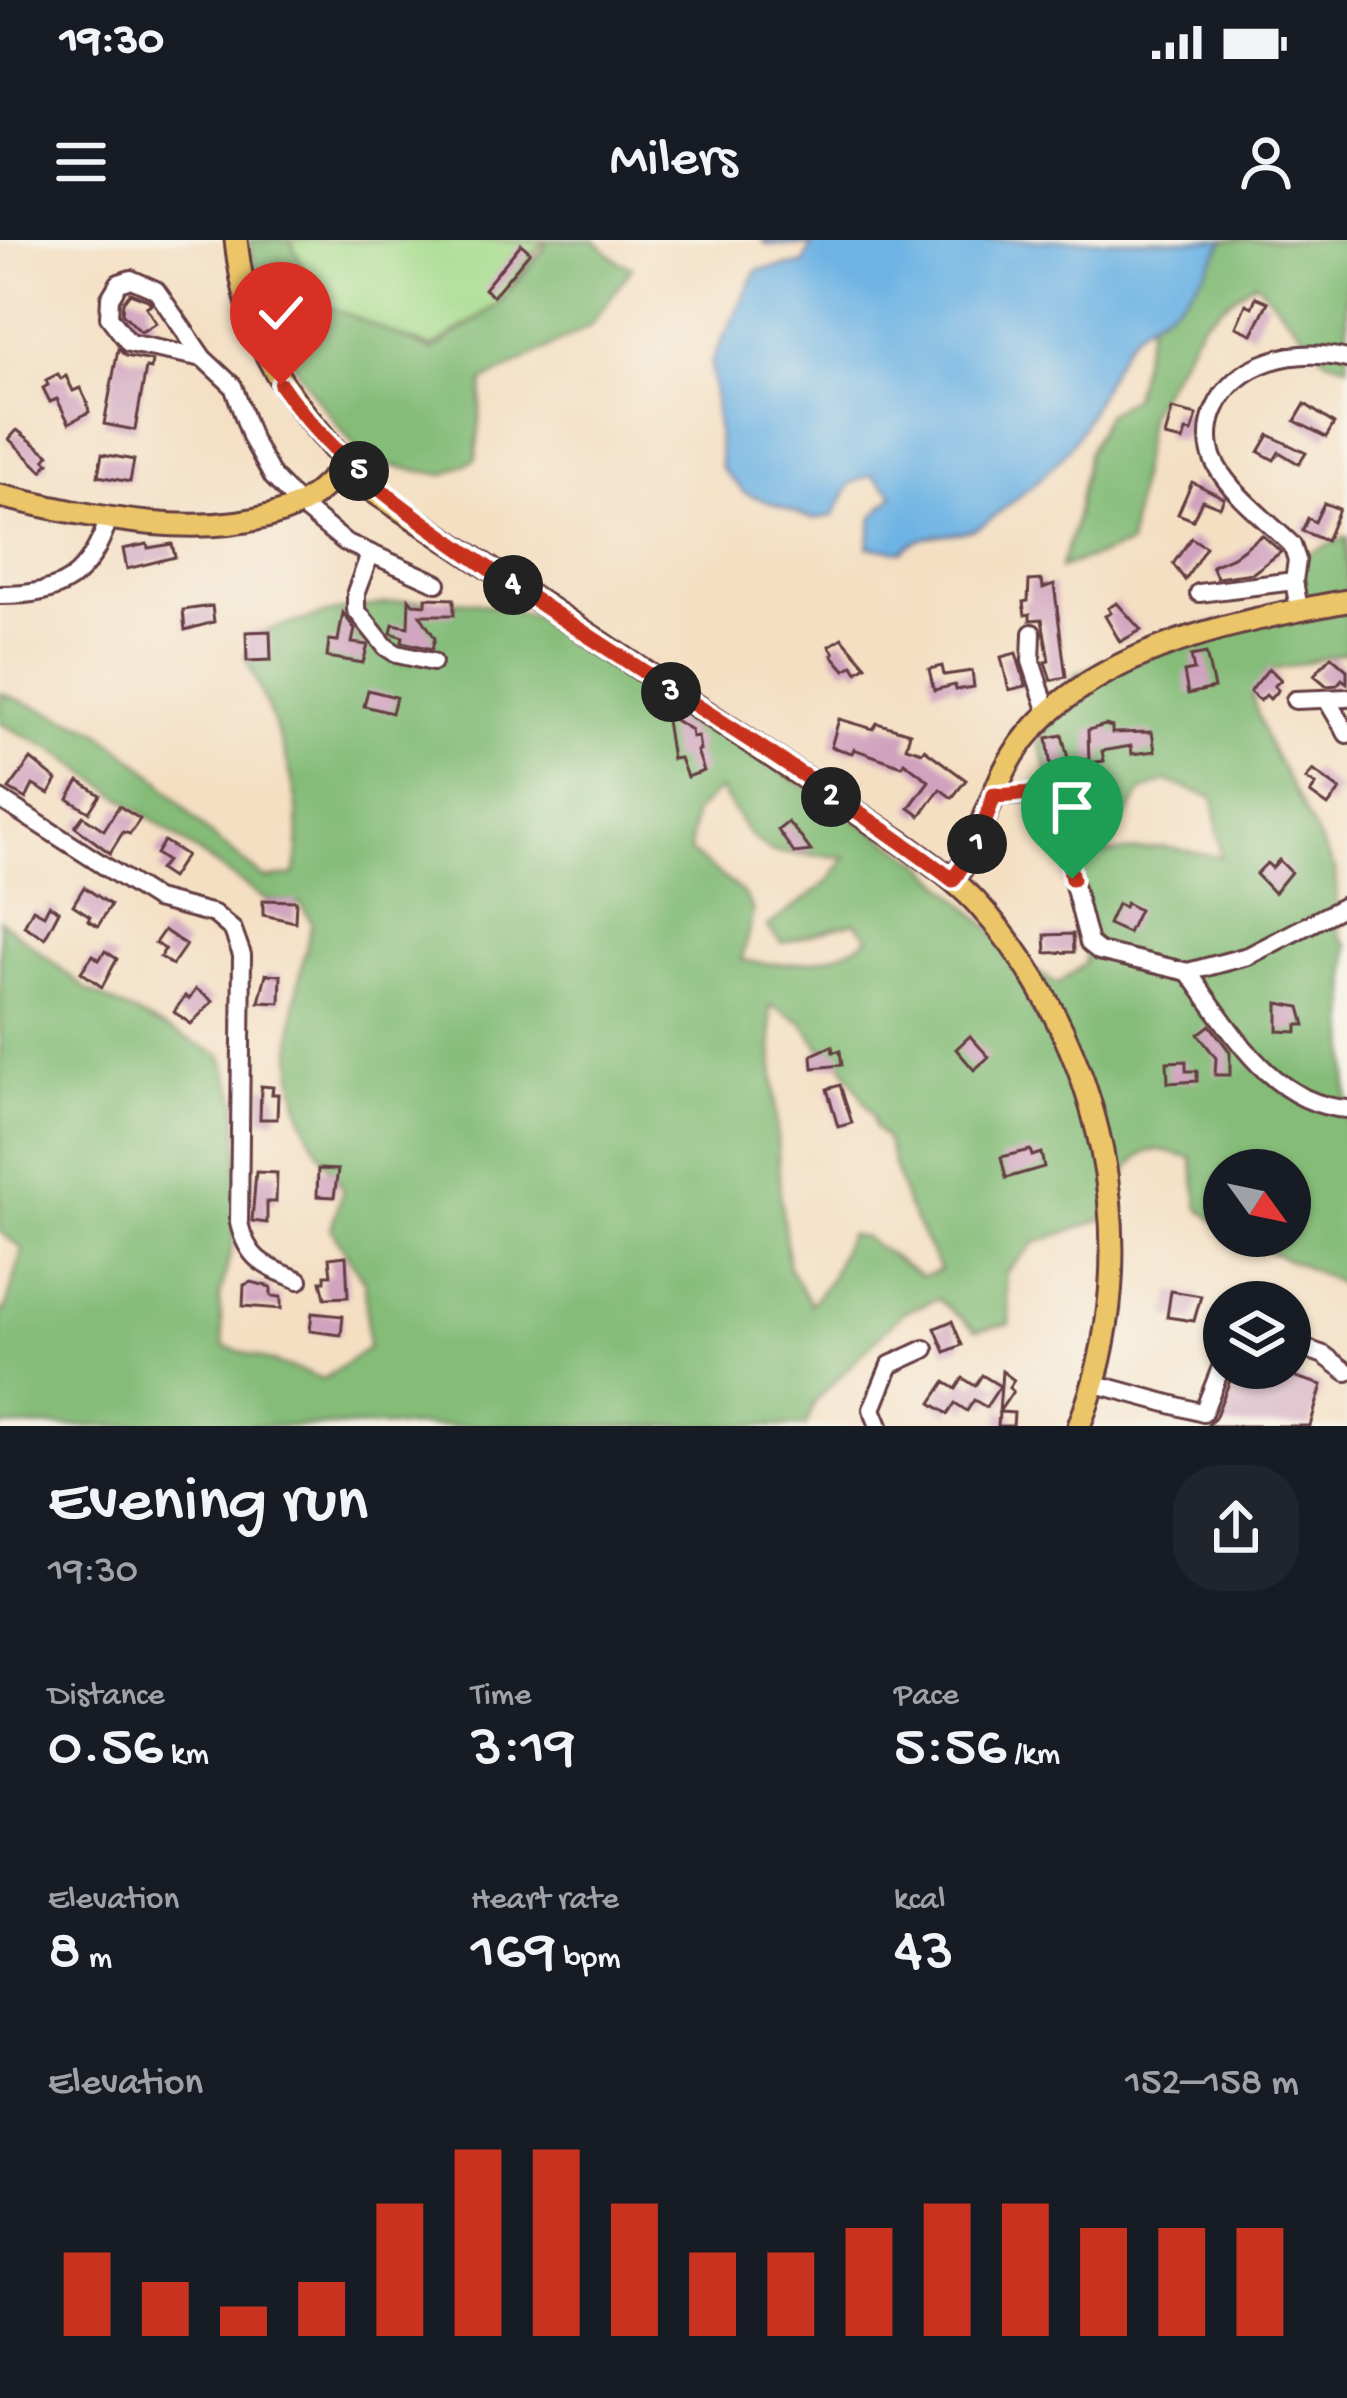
<!DOCTYPE html>
<meta charset="utf-8">
<style>
:root{--surface:#171b24;--page:#20242c;--text:#f1f3f6;--muted:#9ea1a6;--accent:#c8321e}
body{margin:0;font-family:"Gochi Hand",sans-serif;background:var(--page);color:var(--text);height:100vh;display:flex;flex-direction:column;font-size:45px;white-space:nowrap}
*{box-sizing:border-box;margin:0}
p{font-size:39px;color:var(--muted)}
.icon{flex:none;width:66px;height:66px;fill:none;stroke:currentColor;stroke-width:2;stroke-linecap:round;stroke-linejoin:round}
.map{position:relative;height:1186px;overflow:hidden}
.sheet{display:flex;flex-direction:column;background:var(--surface);flex:1}
.sheet>*{flex:none}
.needle{width:78px;rotate:123deg}
.fabs{position:absolute;left:1203px;top:909px;display:grid;gap:24px}
.fabs a{display:grid;place-items:center;width:108px;height:108px;border-radius:50%;background:var(--surface);box-shadow:0 3px 9px #0004;font-size:60px}
.pin{position:absolute;display:grid;place-items:center;width:102px;height:102px;color:#fff;margin:-123px -51px;border-radius:50% 50% 50% 0;rotate:-45deg;box-shadow:0 0 12px #0007}
.pin .icon{rotate:45deg}
.km{position:absolute;width:60px;height:60px;margin:-30px;border-radius:50%;background:#222;color:#fff;font-size:33px;line-height:60px;text-align:center}
.round{display:grid;place-items:center;flex:none;width:126px;height:126px;border-radius:48px;background:var(--page)}
.headline{display:flex;align-items:center;justify-content:space-between;height:204px;padding:0 48px}
h1{font-size:66px;font-weight:600;line-height:90px}
.figures{display:grid;grid-template-columns:repeat(3,1fr);gap:18px;height:204px;padding:12px 48px}
.figures div{display:grid;align-content:center}
.figures b{font-size:60px;font-weight:600}
.figures small{font-size:33px;font-weight:400}
.figures p{font-size:33px}
.chart{height:336px;padding:24px 48px}
.chart p{display:flex;justify-content:space-between}
.chart svg{width:100%;height:216px;margin-top:12px;stroke:var(--accent);stroke-width:6}
.status{display:flex;justify-content:space-between;align-items:center;height:84px;padding:0 60px;background:var(--surface);direction:ltr}
.status svg{height:33px;fill:currentColor}
header{display:flex;justify-content:space-between;align-items:center;height:156px;padding:0 48px;background:var(--surface);font-size:54px;font-weight:600}
.map>svg:first-child{display:block}
.green{fill:#a5dc8d;stroke:#787e5c;stroke-width:3}
.forest{fill:#84bc78;stroke:#676e52;stroke-width:3;fill-rule:evenodd}
.water{fill:#6db3e4;stroke:#5c6988;stroke-width:3}
.building{fill:#d0a2be}
.lines{fill:none;stroke-linecap:round;stroke-linejoin:round}
.minor-casing{stroke:#643c42;stroke-width:22}
.major-casing{stroke:#643c42;stroke-width:27}
.minor{stroke:#fff;stroke-width:16}
.major{stroke:#ecc569;stroke-width:21}
.route-casing{stroke:#fff;stroke-width:24}
.route{stroke:#c8321e;stroke-width:15}
</style>
<div class="status"><b>19:30</b><svg viewBox="0 0 49 12"><path d="M0 12V9h3v3zM5 12V6h3v6zM10 12V3h3v9zM15 12V0h3v12zM26 1h20v11H26zM47 4h2v5h-2z"/></svg></div>
<header><svg class="icon" aria-label="menu" viewBox="0 0 24 24"><path d="M4 6h16M4 12h16M4 18h16"/></svg>Milers<svg class="icon" aria-label="person" viewBox="0 0 24 24"><circle cx="12" cy="8" r="4"/><path d="M4 21q1-7 8-7t8 7"/></svg></header>
<div class="map">
<svg width="1347" height="1186" viewBox="0 0 1347 1186">
<rect width="100%" height="100%" fill="#f7f3e8"/>
<filter id="ink" filterUnits="userSpaceOnUse"><feTurbulence type="fractalNoise" baseFrequency=".00833" numOctaves="2"/><feDisplacementMap in="SourceGraphic" scale="24" xChannelSelector="R" yChannelSelector="G"/><feConvolveMatrix kernelMatrix="1 2 1 2 8 2 1 2 1" color-interpolation-filters="sRGB"/></filter>
<filter id="wash" filterUnits="userSpaceOnUse"><feTurbulence type="fractalNoise" baseFrequency=".004" numOctaves="4" result="noise"/><feDisplacementMap in="SourceGraphic" scale="48" xChannelSelector="R" yChannelSelector="G"/><feGaussianBlur stdDeviation="2.7" result="paint"/><feColorMatrix in="noise" values="0 0 0 0 0 0 0 0 0 0 0 0 0 0 0 0 0 1.4 0 .05"/><feComposite in="paint" operator="in"/></filter>
<g filter="url(#wash)">
<rect width="100%" height="100%" fill="#f4dfc3"/>
<path class="green" d="M268,0H544L497,65L433,107L313,72Z"/>
<g class="forest">
<path d="M249,0H290L321,63L432,110L497,66L543,10L546,0H594L619,22L632,27L590,86L483,142L476,219L444,235L386,225L360,213L315,156L268,85Z"/>
<path d="M1224,0H1347V125L1326,119L1255,41L1204,80L1149,172L1129,305L1060,328L1074,288L1088,213L1106,174L1133,157L1151,81C1183,58 1206,35 1224,0Z"/>
<path d="M1347,297V412L1266,432L1252,457L1265,497L1335,629L1339,697L1347,704V1048C1312,1026 1272,1016 1236,996H1290V930H1224V988L1199,969L1192,918C1180,916 1163,909 1151,911C1127,916 1114,958 1106,978L1035,1003L1005,1033L1010,1084L976,1090L938,1059L903,1072L814,1163L806,1186H0V1071H5L23,1009L0,992V680L87,750L222,816L237,860L239,977L219,1060L224,1106L324,1139L368,1108L365,1043L331,989L343,949C332,931 318,913 309,893C278,827 296,749 312,683L301,664L264,659L56,511L0,483V453L97,490L156,537L207,592L265,639L294,635C312,559 275,485 245,416L258,393L332,372L403,361L475,362L548,380L922,623L1030,728L1058,744L1085,723C1097,636 1059,582 1039,502L1075,434L1194,388L1293,368L1291,322ZM1166,541L1214,558L1221,617L1163,607L1103,614L1141,552ZM719,549L750,596L772,612L846,617L828,642L767,687L782,703L855,682L869,698C833,723 785,729 742,720L753,670L743,653L690,612L694,574ZM770,765L802,782L820,807L841,823L873,876L875,888L886,899L906,963L940,1030L922,1037L865,998L849,994L830,1039L811,1064L789,1028L780,954Z"/>
</g>
<path class="water" d="M762,0H1224C1211,25 1196,48 1173,66C1161,75 1145,82 1135,93C1113,118 1094,169 1075,199C1055,230 1016,259 987,282C961,302 930,285 902,311L868,307L873,277L894,255L872,235L851,243L833,276L812,279L745,253L721,228L711,123L757,30L803,24L812,5H767Z"/>
<g id="blocks">
<g class="building">
<path d="M521,4L530,12L493,56L484,49Z"/>
<path d="M130,53L148,60L151,64L146,67L156,83L141,92L122,73L123,62Z"/>
<path d="M1256,57L1268,62L1252,94L1236,87L1246,64L1252,67Z"/>
<path d="M118,109L126,116L152,121L151,129L146,128L135,190L104,184Z"/>
<path d="M58,134L61,139L66,136L73,151L80,148L87,162L89,172L69,183L57,159L50,162L43,148L48,145L46,140Z"/>
<path d="M1305,164L1334,184L1326,197L1295,181Z"/>
<path d="M1172,169L1197,175L1192,192L1186,191L1183,201L1165,197Z"/>
<path d="M17,190L49,215L45,220L49,223L42,231L9,199Z"/>
<path d="M1269,195L1306,213L1299,224L1279,212L1274,220L1259,212Z"/>
<path d="M102,214L134,220L130,242L98,236Z"/>
<path d="M1192,242L1224,258L1220,267L1202,260L1193,280L1178,274Z"/>
<path d="M1324,263L1339,269L1326,301L1302,291L1308,278L1315,282Z"/>
<path d="M1262,295L1281,312L1253,333L1217,338L1212,326L1233,317Z"/>
<path d="M1191,298L1206,307L1185,340L1173,324Z"/>
<path d="M147,304L148,308L172,304L175,317L127,329L123,309Z"/>
<path d="M1042,340L1043,348L1054,344L1066,437L1051,440L1045,422L1049,421L1042,379L1030,380V374L1025,375L1023,362L1028,361L1029,341Z"/>
<path d="M426,358L454,359V375H420L435,398L432,409L402,402L403,397L391,393L393,384L408,387L409,359L413,364L426,365Z"/>
<path d="M1117,363L1141,390L1120,402L1105,376L1111,373L1108,368Z"/>
<path d="M212,366L214,382L185,390L183,370Z"/>
<path d="M343,373L355,389L352,403L368,405L363,423L327,417L329,400L338,401Z"/>
<path d="M270,391L271,420L247,421L246,392Z"/>
<path d="M842,398L866,426L857,432L853,425L845,430L832,415L834,413L829,406Z"/>
<path d="M1016,413L1026,446L1009,450L1001,417Z"/>
<path d="M1206,413L1214,448L1188,454L1184,432L1194,430L1191,416Z"/>
<path d="M1331,416L1347,430V443L1342,439L1337,445L1327,446L1314,435Z"/>
<path d="M942,426L944,435L972,431L974,447L956,450L955,445L934,450L929,429Z"/>
<path d="M1269,428L1281,440L1274,446L1278,450L1270,459L1266,455L1260,461L1250,452Z"/>
<path d="M368,450L396,457L392,473L364,466Z"/>
<path d="M665,474L691,490L692,497L698,496L700,510L697,511L704,531L687,537L680,518L672,519Z"/>
<path d="M839,479L873,489L877,483L910,493L906,507L922,512L924,509L966,540L952,558L940,549L920,576L909,568L929,541L904,522L902,526L854,509L852,513L831,507Z"/>
<path d="M1105,485L1112,487V493L1152,492L1155,511L1132,514L1131,506L1102,511L1104,521L1089,523L1088,490Z"/>
<path d="M1062,495L1070,526L1051,529L1047,498Z"/>
<path d="M31,519L57,540L49,554L33,545L26,559L9,549Z"/>
<path d="M1313,530L1340,550L1328,566L1310,553L1316,545L1306,539Z"/>
<path d="M79,541L100,555L89,572L68,559Z"/>
<path d="M119,566L140,579L130,594L123,592L110,613L75,587L83,576L104,590Z"/>
<path d="M788,582L800,596L811,611L794,613L778,590Z"/>
<path d="M164,601L186,615L171,638L159,630L166,621L156,614Z"/>
<path d="M1279,620L1291,632L1274,653L1256,634L1267,623L1272,628Z"/>
<path d="M84,647L111,665L98,686L88,680L90,676L73,665Z"/>
<path d="M263,660L296,661L295,682L263,675Z"/>
<path d="M1126,663L1139,670L1128,693L1108,684L1117,664L1124,667Z"/>
<path d="M49,665L59,671L45,698L24,686L33,669L44,675Z"/>
<path d="M164,690L186,705L172,725L160,717L165,709L155,703Z"/>
<path d="M1073,694L1074,712L1046,713L1045,695Z"/>
<path d="M105,711L117,719L102,747L81,732L93,715L99,720Z"/>
<path d="M266,734L281,735L280,763L259,762Z"/>
<path d="M196,749L213,761L191,784L174,772L185,756L189,759Z"/>
<path d="M1278,763L1300,767L1305,785H1297V792L1278,791Z"/>
<path d="M1210,785L1230,812V835H1215L1216,818L1198,794Z"/>
<path d="M970,796L989,817L974,830L956,809Z"/>
<path d="M832,806L833,812L840,811L842,825L813,828L812,815Z"/>
<path d="M1186,821V831H1197V841L1168,843L1167,822Z"/>
<path d="M840,845L852,883L838,887L827,849Z"/>
<path d="M261,846L273,847L272,854H278L277,879H260Z"/>
<path d="M1030,910L1032,916L1041,913L1044,927L1006,938L1001,917Z"/>
<path d="M318,929L338,930L334,957L317,956Z"/>
<path d="M256,932L277,933L276,962H267V983L252,981Z"/>
<path d="M346,1016L348,1057L325,1058L321,1041H325V1035H331L329,1018Z"/>
<path d="M251,1042L271,1047V1056L281,1057V1069L243,1066L244,1045Z"/>
<path d="M1171,1051L1201,1056L1194,1081L1167,1077Z"/>
<path d="M312,1073L343,1076L341,1095L310,1091Z"/>
<path d="M952,1081L962,1105L945,1112L935,1088Z"/>
<path d="M1235,1128H1266L1322,1145L1310,1186H1207L1215,1178Z"/>
<path d="M1002,1131L1014,1140L1009,1148L1013,1151L999,1172L1014,1173L1013,1186H998Z"/>
<path d="M982,1135L1000,1146L986,1167L974,1160L967,1171L955,1163L948,1174L931,1163L945,1142L956,1149L963,1138L975,1146Z"/>
</g>
</g>
</g>
<g filter="url(#ink)">
<use href="#blocks" fill-opacity="0" stroke="#643c42" stroke-width="3"/>
<g class="lines">
<defs>
<g id="minor">
<path d="M203,118L129,103L109,77L110,58L119,43L131,39L156,50L203,118L233,146L252,199L273,237L300,265L345,302L437,343"/>
<path d="M370,314L356,352V370L386,407L397,414L433,422"/>
<path d="M1294,341L1297,320L1292,305C1268,281 1232,255 1216,225C1207,209 1207,188 1214,171C1235,120 1297,107 1347,119"/>
<path d="M1199,353L1294,341L1299,369"/>
<path d="M0,355C63,355 89,338 109,278"/>
<path d="M1032,393L1031,421L1048,473"/>
<path d="M1295,460L1347,458"/>
<path d="M1327,460L1347,494"/>
<path d="M994,555C1021,559 1039,546 1055,572L1089,703L1099,711L1188,732L1248,716L1347,665"/>
<path d="M0,559L156,659L214,674L233,690L242,715L239,983C248,1021 265,1026 299,1040"/>
<path d="M1188,732C1230,788 1270,864 1347,869"/>
<path d="M1290,1103L1324,1115L1347,1132"/>
<path d="M1096,1144L1203,1173L1224,1120"/>
<path d="M879,1186L872,1169L890,1125L925,1109"/>
</g>
<g id="major">
<path d="M236,0C249,121 293,161 367,247L904,604C929,622 955,640 976,662C1104,801 1149,1010 1079,1186"/>
<path d="M0,256C87,276 212,305 297,266C316,257 332,239 347,224"/>
<path d="M953,640C981,605 986,563 1008,524C1070,413 1232,382 1347,361"/>
</g>
</defs>
<use href="#minor" class="minor-casing"/>
<use href="#major" class="major-casing"/>
<use href="#minor" class="minor"/>
<use href="#major" class="major"/>
</g>
</g>
<g class="lines" filter="url(#ink)">
<defs>
<path id="route" d="M281,145C340,231 430,287 514,346C659,445 813,535 953,640L978,602L994,555C1008,557 1021,552 1033,554C1063,558 1066,615 1072,639"/>
</defs>
<use href="#route" class="route-casing"/>
<use href="#route" class="route"/>
</g>
</svg>
<div class="fabs">
<a><svg class="needle" viewBox="-14 -14 28 28"><path d="M0-13l5 13h-10z" fill="#e53935"/><path d="M0 13l5-13h-10z" fill="#9ea1a6"/></svg></a>
<a><svg class="icon" aria-label="layers" viewBox="0 0 24 24"><path d="M12 4l9 5-9 5-9-5zM3 14l9 5 9-5"/></svg></a>
</div>
<div class="pin" style="left:1072px;top:639px;background:#1e9e55"><svg class="icon" aria-label="arrive" viewBox="0 0 24 24"><path d="M6 21V4h12l-3 4 3 4H6"/></svg></div>
<div class="pin" style="left:281px;top:145px;background:#d93025"><svg class="icon" aria-label="check" viewBox="0 0 24 24"><path d="M5 12l5 5 9-10"/></svg></div>
<b class="km" style="left:977px;top:604px">1</b>
<b class="km" style="left:831px;top:557px">2</b>
<b class="km" style="left:671px;top:452px">3</b>
<b class="km" style="left:513px;top:345px">4</b>
<b class="km" style="left:359px;top:231px">5</b>
</div>
<section class="sheet">
<div class="headline"><div><h1>Evening run</h1><p>19:30</p></div><a class="round"><svg class="icon" aria-label="share" viewBox="0 0 24 24"><path d="M12 15V3M7 8l5-5 5 5M5 13v7h14v-7"/></svg></a></div>
<div class="figures">
<div><p>Distance</p><b>0.56<small> km</small></b></div>
<div><p>Time</p><b>3:19</b></div>
<div><p>Pace</p><b>5:56<small> /km</small></b></div>
</div>
<div class="figures">
<div><p>Elevation</p><b>8<small> m</small></b></div>
<div><p>Heart rate</p><b>169<small> bpm</small></b></div>
<div><p>kcal</p><b>43</b></div>
</div>
<div class="chart"><p><span>Elevation</span>152–158 m</p>
<svg viewBox="0 0 160 44" preserveAspectRatio="none"><path d="M5 44V27M15 44V33M25 44V38M35 44V33M45 44V17M55 44V6M65 44V6M75 44V17M85 44V27M95 44V27M105 44V22M115 44V17M125 44V17M135 44V22M145 44V22M155 44V22"/></svg>
</div>
</section>
